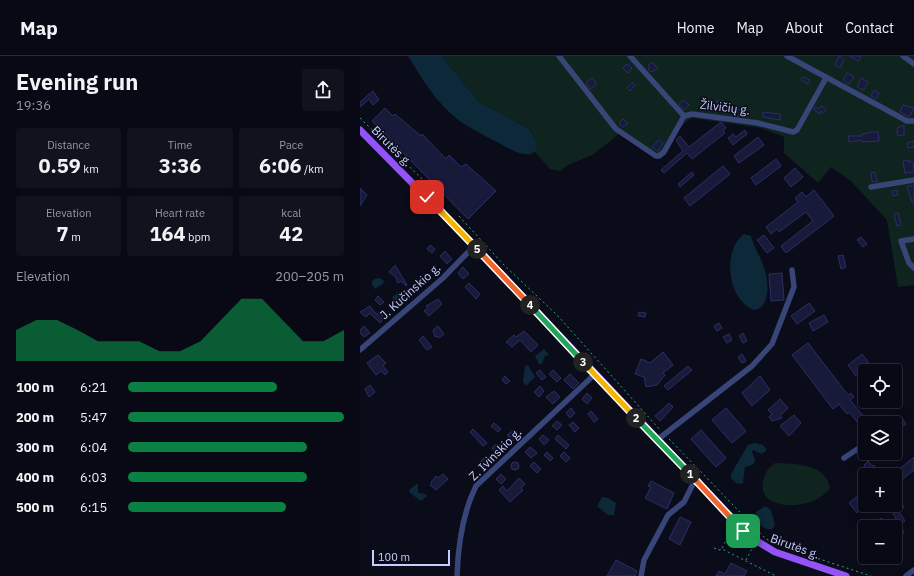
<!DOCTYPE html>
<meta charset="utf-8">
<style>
:root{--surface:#080914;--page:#11121d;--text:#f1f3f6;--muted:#989aa0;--line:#292a34;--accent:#0b8043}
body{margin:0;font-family:"IBM Plex Sans",sans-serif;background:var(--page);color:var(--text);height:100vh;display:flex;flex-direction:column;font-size:15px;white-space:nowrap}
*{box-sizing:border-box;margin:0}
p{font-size:13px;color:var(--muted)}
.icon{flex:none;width:22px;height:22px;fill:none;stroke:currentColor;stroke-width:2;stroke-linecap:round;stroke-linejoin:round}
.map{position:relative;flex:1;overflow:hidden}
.drawer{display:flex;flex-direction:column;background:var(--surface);width:360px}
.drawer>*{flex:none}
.buttons{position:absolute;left:498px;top:308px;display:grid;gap:8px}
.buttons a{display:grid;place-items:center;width:44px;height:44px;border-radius:4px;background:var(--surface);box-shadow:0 4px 16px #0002,0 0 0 1px var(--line);font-size:20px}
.scale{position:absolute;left:12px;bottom:10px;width:78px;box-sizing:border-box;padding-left:4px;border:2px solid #c7cefd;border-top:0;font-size:11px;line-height:14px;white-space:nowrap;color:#c7cefd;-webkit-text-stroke:3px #0b0c1a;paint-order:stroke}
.pin{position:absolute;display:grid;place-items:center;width:34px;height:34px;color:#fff;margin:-17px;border-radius:8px;box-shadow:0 2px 6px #0006}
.km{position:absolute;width:20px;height:20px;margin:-10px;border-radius:50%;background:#222;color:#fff;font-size:11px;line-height:20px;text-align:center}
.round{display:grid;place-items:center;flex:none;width:42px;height:42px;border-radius:4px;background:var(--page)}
.headline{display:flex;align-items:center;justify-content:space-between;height:68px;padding:0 16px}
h1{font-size:22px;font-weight:700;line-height:30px}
.stats{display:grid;grid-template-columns:repeat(3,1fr);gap:6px;height:68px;padding:4px 16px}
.stats div{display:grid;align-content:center;border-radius:4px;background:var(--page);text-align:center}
.stats b{font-size:20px;font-weight:700}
.stats small{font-size:11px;font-weight:400}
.stats p{font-size:11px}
.chart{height:112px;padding:8px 16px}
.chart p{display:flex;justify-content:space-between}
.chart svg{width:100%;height:72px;margin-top:4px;fill:var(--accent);opacity:.7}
ul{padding:0 16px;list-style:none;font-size:13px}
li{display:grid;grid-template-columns:64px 48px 1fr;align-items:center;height:30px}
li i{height:10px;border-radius:5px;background:var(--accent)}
header{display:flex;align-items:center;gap:24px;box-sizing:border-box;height:56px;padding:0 20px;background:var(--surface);border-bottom:1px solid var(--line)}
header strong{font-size:19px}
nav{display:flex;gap:22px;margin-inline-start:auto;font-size:14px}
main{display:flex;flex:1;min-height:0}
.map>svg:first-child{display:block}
.green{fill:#0f241e}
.water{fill:#0c2839}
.building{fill:#181a3a;stroke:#2b2e66}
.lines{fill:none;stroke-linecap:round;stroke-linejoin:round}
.path{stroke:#31a783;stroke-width:1;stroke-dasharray:2 3;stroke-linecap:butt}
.minor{stroke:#384578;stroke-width:5.5}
.major{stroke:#9353f8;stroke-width:7}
.split-1-casing{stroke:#fff;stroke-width:8}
.split-2-casing{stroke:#fff;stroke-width:8}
.split-3-casing{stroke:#fff;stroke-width:8}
.split-4-casing{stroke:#fff;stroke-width:8}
.split-5-casing{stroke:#fff;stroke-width:8}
.split-6-casing{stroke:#fff;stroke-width:8}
.split-1{stroke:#f0652b;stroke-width:5}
.split-2{stroke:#22a559;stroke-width:5}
.split-3{stroke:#f5b400;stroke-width:5}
.split-4{stroke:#22a559;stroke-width:5}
.split-5{stroke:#f0652b;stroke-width:5}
.split-6{stroke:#f5b400;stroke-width:5}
.labels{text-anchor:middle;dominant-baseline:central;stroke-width:3;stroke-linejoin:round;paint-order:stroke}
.street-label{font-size:12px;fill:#c7cefd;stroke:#0b0c1a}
</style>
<header>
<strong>Map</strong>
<nav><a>Home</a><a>Map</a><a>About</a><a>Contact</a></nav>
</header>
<main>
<section class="drawer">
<div class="headline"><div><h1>Evening run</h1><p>19:36</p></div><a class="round"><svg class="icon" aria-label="share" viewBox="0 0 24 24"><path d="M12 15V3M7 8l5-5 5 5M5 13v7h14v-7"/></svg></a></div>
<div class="stats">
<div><p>Distance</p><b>0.59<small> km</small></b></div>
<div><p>Time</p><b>3:36</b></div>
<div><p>Pace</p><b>6:06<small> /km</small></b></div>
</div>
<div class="stats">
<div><p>Elevation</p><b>7<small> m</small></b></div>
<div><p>Heart rate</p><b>164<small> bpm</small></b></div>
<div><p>kcal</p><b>42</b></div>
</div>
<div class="chart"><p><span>Elevation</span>200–205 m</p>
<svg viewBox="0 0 160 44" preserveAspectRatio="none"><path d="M0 44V25L10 19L20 19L30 25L40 32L50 32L60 32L70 38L80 38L90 32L100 19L110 6L120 6L130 19L140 32L150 32L160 25V44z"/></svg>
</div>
<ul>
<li><b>100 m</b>6:21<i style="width:69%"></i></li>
<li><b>200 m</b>5:47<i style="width:100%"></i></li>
<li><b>300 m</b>6:04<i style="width:83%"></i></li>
<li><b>400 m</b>6:03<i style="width:83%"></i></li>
<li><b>500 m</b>6:15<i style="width:73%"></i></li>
</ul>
</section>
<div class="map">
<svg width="554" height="520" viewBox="0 0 554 520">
<rect width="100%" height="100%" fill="#0b0c1a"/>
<g class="green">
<path d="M82,0H554V229L538,231L527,164L491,125L471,111L458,127L424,97V81L401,72L332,62C315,70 314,93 297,103L259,78L234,98L206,110L200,115L190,113L174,95L177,90L173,77L167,72L118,45Z"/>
<path d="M415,407C434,408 466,407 470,432C455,455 396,457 403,425C405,417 408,412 415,407Z"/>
</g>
<g class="water">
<path d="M48,0H82L118,45L167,72C178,80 183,101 163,98C153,96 143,89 135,85C122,78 109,72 97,63C76,46 62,23 48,0Z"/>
<path d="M384,178L391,180C394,192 401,201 404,212C409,225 411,251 394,254C367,244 362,194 384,178Z"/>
<path d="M20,222L25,226L15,233L11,227L14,223Z"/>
<path d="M45,235L48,237V244L42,250L36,249L32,241L39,236Z"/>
<path d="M184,293L189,299L185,300L182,308H179L175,300Z"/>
<path d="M168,309L175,321L166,330L163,326L165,310Z"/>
<path d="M395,387L403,389L406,393V395L402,398L393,394L392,396L395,403L394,408L385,411L383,427L381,428L376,427L371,422V418L388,389Z"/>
<path d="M58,427V437L65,438L67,440L61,445L50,437L49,434Z"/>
<path d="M242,441L248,442L256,447L254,459H248L237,450Z"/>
<path d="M405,450L411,454L415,469L412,473C402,475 394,464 396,456Z"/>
</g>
<g class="building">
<path d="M479,0L484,3L480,12L475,9Z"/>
<path d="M489,0H501L499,5Z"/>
<path d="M292,6L298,13L291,16L288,13L290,11L288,9Z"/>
<path d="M267,8L272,12L268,17L263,12Z"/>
<path d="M487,17L494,21L489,28L483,24Z"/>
<path d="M443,21L450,24L448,28L441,24Z"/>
<path d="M232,22L237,28L230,33L226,27Z"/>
<path d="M501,22L508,26L504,34L497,31Z"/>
<path d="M272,26L275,29L270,35L267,32Z"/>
<path d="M514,34L519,37L516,43L511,40Z"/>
<path d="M13,35L19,44L13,49L9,43L0,51V46Z"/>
<path d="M323,44L329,49L324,54L319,48Z"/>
<path d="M357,45H364L363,53L357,52Z"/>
<path d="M543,49L554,52L549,61L540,56Z"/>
<path d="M461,50L466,53L464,57L461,55L460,58L454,54L455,51L459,53Z"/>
<path d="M25,52L33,60L35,58L61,80L62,78L86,103L89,99L101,111L106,108L136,135L108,163L12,65Z"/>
<path d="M376,53H381L380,60H375Z"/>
<path d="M403,56L420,58V64L403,61Z"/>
<path d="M263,63L268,67L263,71L259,67Z"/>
<path d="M361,66L366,72L363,74L365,77L332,103L327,97L304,117L301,114L323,95L316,84L320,80L329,91Z"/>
<path d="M544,69V79L538,80L537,72Z"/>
<path d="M385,74L387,78L373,89L368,82L373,78L376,81Z"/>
<path d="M513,76H518L519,85L503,86L501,84L489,86L488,80H502V78Z"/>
<path d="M398,81L404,89L379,107L374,100Z"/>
<path d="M299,84L303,87L298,95L292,91Z"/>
<path d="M554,85V91L548,92L547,87Z"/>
<path d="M416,103L421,110L396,129L391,122Z"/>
<path d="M549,104V106H553L554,116L545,117L543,105Z"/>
<path d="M363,110L370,118L330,150L324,142Z"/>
<path d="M435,112L443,121L431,131L424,122Z"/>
<path d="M332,116L334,119L320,131L318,128Z"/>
<path d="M515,116L517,125L512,126L511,117Z"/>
<path d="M554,129V146H552L547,131Z"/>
<path d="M0,132L7,139L0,150Z"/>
<path d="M454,134L474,160L426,197L421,190L453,165L446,156L419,176L417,173L411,178L406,171L438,146L435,142L442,136L446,141Z"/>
<path d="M537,134L538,139L533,140L532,135Z"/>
<path d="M538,157L541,169L537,170L534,158Z"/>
<path d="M404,179L414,192L407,197L397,184Z"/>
<path d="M501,181L507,188L503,191L497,184Z"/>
<path d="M70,189L75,193L72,197L67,193Z"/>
<path d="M85,195L92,203L87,208L80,200Z"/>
<path d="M483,199L486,211L481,213L478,200Z"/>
<path d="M35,209L47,229L46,230L41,225L38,227L36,223L37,222L29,216Z"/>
<path d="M103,211L109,218L103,223L98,217Z"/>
<path d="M422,217L424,244L411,245L409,218Z"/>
<path d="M109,227L120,238L116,243L105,231Z"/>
<path d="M18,240L24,246L20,249L15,244Z"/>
<path d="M78,243L82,248L69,260L64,255L68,252L66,250Z"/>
<path d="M449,247L455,255L437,268L431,260Z"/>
<path d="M10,250L17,259L19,256L24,262L20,267L10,257L6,261L0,256Z"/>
<path d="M279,256L286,257L285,261L278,260Z"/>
<path d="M464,259L468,266L453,275L449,267Z"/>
<path d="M359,267L362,272L357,275L354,270Z"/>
<path d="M4,270L10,277L4,281L0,277V274Z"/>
<path d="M78,270L84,278L79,282L77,280L75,281L73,274Z"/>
<path d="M164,275L178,289L171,296L160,284L152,291L146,286L154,279L156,281Z"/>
<path d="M383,277L387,285L383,287L379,280Z"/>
<path d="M369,278L372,284L367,287L363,281Z"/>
<path d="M63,280L72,291L67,294L59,284Z"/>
<path d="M448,287L488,339L491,337L494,341L490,344L505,362L498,367L489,356L487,358L479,348L473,353L432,299Z"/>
<path d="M303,296L313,309L303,317L305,319L297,329L286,331L284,321L275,318L281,303L290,307Z"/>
<path d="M382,298L386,305L382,307L378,301Z"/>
<path d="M502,298L515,315H509L507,312L496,320L488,309Z"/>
<path d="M18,299L26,307L23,310L28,316L25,319L21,315L16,319L7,307Z"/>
<path d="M328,310L332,314L308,334L304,330Z"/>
<path d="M180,314L186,321L182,324L176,317Z"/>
<path d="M193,314L201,322L197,326L189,318Z"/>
<path d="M210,318L219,327L213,333L204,324Z"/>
<path d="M145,320L150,325L146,328L142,324Z"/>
<path d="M400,320L410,334L392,350L382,337Z"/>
<path d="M10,329L15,336L9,341L5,333Z"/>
<path d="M180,330L184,335L179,341L174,336Z"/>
<path d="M194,335L200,341L193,348L186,341Z"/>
<path d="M227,337L232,342L227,348L222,343Z"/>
<path d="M420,343L428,352L420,360L422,362L412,365L409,361L412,358L408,354Z"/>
<path d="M309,347L313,351L300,365L295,360Z"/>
<path d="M211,352L215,357L210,362L206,357Z"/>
<path d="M366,352L386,375L372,387L352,364Z"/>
<path d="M231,355L238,363L234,366L228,358Z"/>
<path d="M434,359L441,367L429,380L420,370Z"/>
<path d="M542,362L546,368L537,374L535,366Z"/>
<path d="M197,365L202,369L197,374L192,370Z"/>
<path d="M213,366L219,372L215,376L209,369Z"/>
<path d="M134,367L141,373L138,376L131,370Z"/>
<path d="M113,373L127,387L123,390L110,376Z"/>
<path d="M154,374L159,379L153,385L147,379Z"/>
<path d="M341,374L366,402L356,411L331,383Z"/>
<path d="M183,379L189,384L184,389L179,383Z"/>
<path d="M198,379L209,389L206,393L195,383Z"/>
<path d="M136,388L138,390L140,388L144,392L140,398H137L132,392Z"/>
<path d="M170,391L177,397L171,402L165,396Z"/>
<path d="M187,396L193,402L190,405L184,399Z"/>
<path d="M204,396L210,402L206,406L200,400Z"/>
<path d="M125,401L130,406L125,411L120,406Z"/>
<path d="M554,401V414L535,429L536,416Z"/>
<path d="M508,405L512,410L514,409L520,419H509L504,409Z"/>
<path d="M174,406L181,413L177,417L170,410Z"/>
<circle cx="155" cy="410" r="4"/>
<path d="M83,418L88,423L76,434L70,429L72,427L71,426L76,420L78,422Z"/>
<path d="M141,418L146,423L141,428L136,423Z"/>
<path d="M159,422L165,428L161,432L163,434L150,446L139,434L143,430L147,435Z"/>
<path d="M291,425L314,437L307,453L285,442L291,431L288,430Z"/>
<path d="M501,437L505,442V450L497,457L489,447Z"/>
<path d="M540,445L544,451L538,454L545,465L539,468L528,449H535Z"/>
<path d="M320,461L331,466L320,489L309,483Z"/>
<path d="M521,462L528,471H511Z"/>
<path d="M542,473L544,477L535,482V477Z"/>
<path d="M256,504L277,515L275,520H247Z"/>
<path d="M371,507L387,515L384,520H356L359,515L365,518Z"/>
</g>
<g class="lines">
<g class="path">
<path d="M0,62L62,123"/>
<path d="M99,160L144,209L197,259L301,375"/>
<path d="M309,383L406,483L423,491L511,520"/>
<path d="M354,492L359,494L362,493L416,520"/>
<path d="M362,492L370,477L376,484L390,489"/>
<path d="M386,504L393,491"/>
</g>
<g class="minor">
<path d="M199,0L256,73L296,100H299L304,96L324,60L332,58L398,67L433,76L437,74L466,22"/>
<path d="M270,0L324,60"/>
<path d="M427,0L547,65H554"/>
<path d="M543,0L554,8"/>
<path d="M511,131L554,124"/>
<path d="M554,183L541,185L549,207L554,212"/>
<path d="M0,294L83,222L114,190"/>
<path d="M297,384L392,310L412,288L434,231L432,214"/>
<path d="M484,402L505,388"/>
<path d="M97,520C98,491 103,456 116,430L235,318"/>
<path d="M281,520L284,504L308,459L324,446L335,424"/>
<path d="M546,520L554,514"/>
</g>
<path class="major" d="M0,74L122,198L390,481L415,496L486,520"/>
</g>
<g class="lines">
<defs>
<path id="split-1" d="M330,418L383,475"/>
<path id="split-2" d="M276,362L330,418"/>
<path id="split-3" d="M223,306L276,362"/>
<path id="split-4" d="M170,249L223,306"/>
<path id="split-5" d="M117,193L170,249"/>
<path id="split-6" d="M67,141L117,193"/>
</defs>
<use href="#split-1" class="split-1-casing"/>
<use href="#split-2" class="split-2-casing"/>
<use href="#split-3" class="split-3-casing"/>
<use href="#split-4" class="split-4-casing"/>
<use href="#split-5" class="split-5-casing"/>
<use href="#split-6" class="split-6-casing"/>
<use href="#split-1" class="split-1"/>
<use href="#split-2" class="split-2"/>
<use href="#split-3" class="split-3"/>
<use href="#split-4" class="split-4"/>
<use href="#split-5" class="split-5"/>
<use href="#split-6" class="split-6"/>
</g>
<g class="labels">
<g class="street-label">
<text transform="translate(365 51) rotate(7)">Žilvičių g.</text>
<text transform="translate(32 90) rotate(45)">Birutės g.</text>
<text transform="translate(50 235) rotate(-42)">J. Kučinskio g.</text>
<text transform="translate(135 398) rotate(-45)">Z. Ivinskio g.</text>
<text transform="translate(435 490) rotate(20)">Birutės g.</text>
</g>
</g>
</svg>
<div class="buttons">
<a><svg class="icon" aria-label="locate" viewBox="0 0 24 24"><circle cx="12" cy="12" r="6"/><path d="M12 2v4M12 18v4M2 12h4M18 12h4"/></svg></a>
<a><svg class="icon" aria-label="layers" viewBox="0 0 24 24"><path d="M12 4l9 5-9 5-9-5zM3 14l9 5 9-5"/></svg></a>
<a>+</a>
<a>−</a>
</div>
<div class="scale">100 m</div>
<div class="pin" style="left:383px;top:475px;background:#1e9e55"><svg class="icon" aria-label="arrive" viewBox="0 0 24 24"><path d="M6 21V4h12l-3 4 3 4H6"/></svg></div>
<div class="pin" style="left:67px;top:141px;background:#d93025"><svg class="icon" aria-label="check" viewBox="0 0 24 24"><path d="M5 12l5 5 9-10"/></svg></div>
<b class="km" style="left:330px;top:418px">1</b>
<b class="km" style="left:276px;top:362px">2</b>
<b class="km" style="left:223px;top:306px">3</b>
<b class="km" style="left:170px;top:249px">4</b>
<b class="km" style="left:117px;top:193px">5</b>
</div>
</main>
